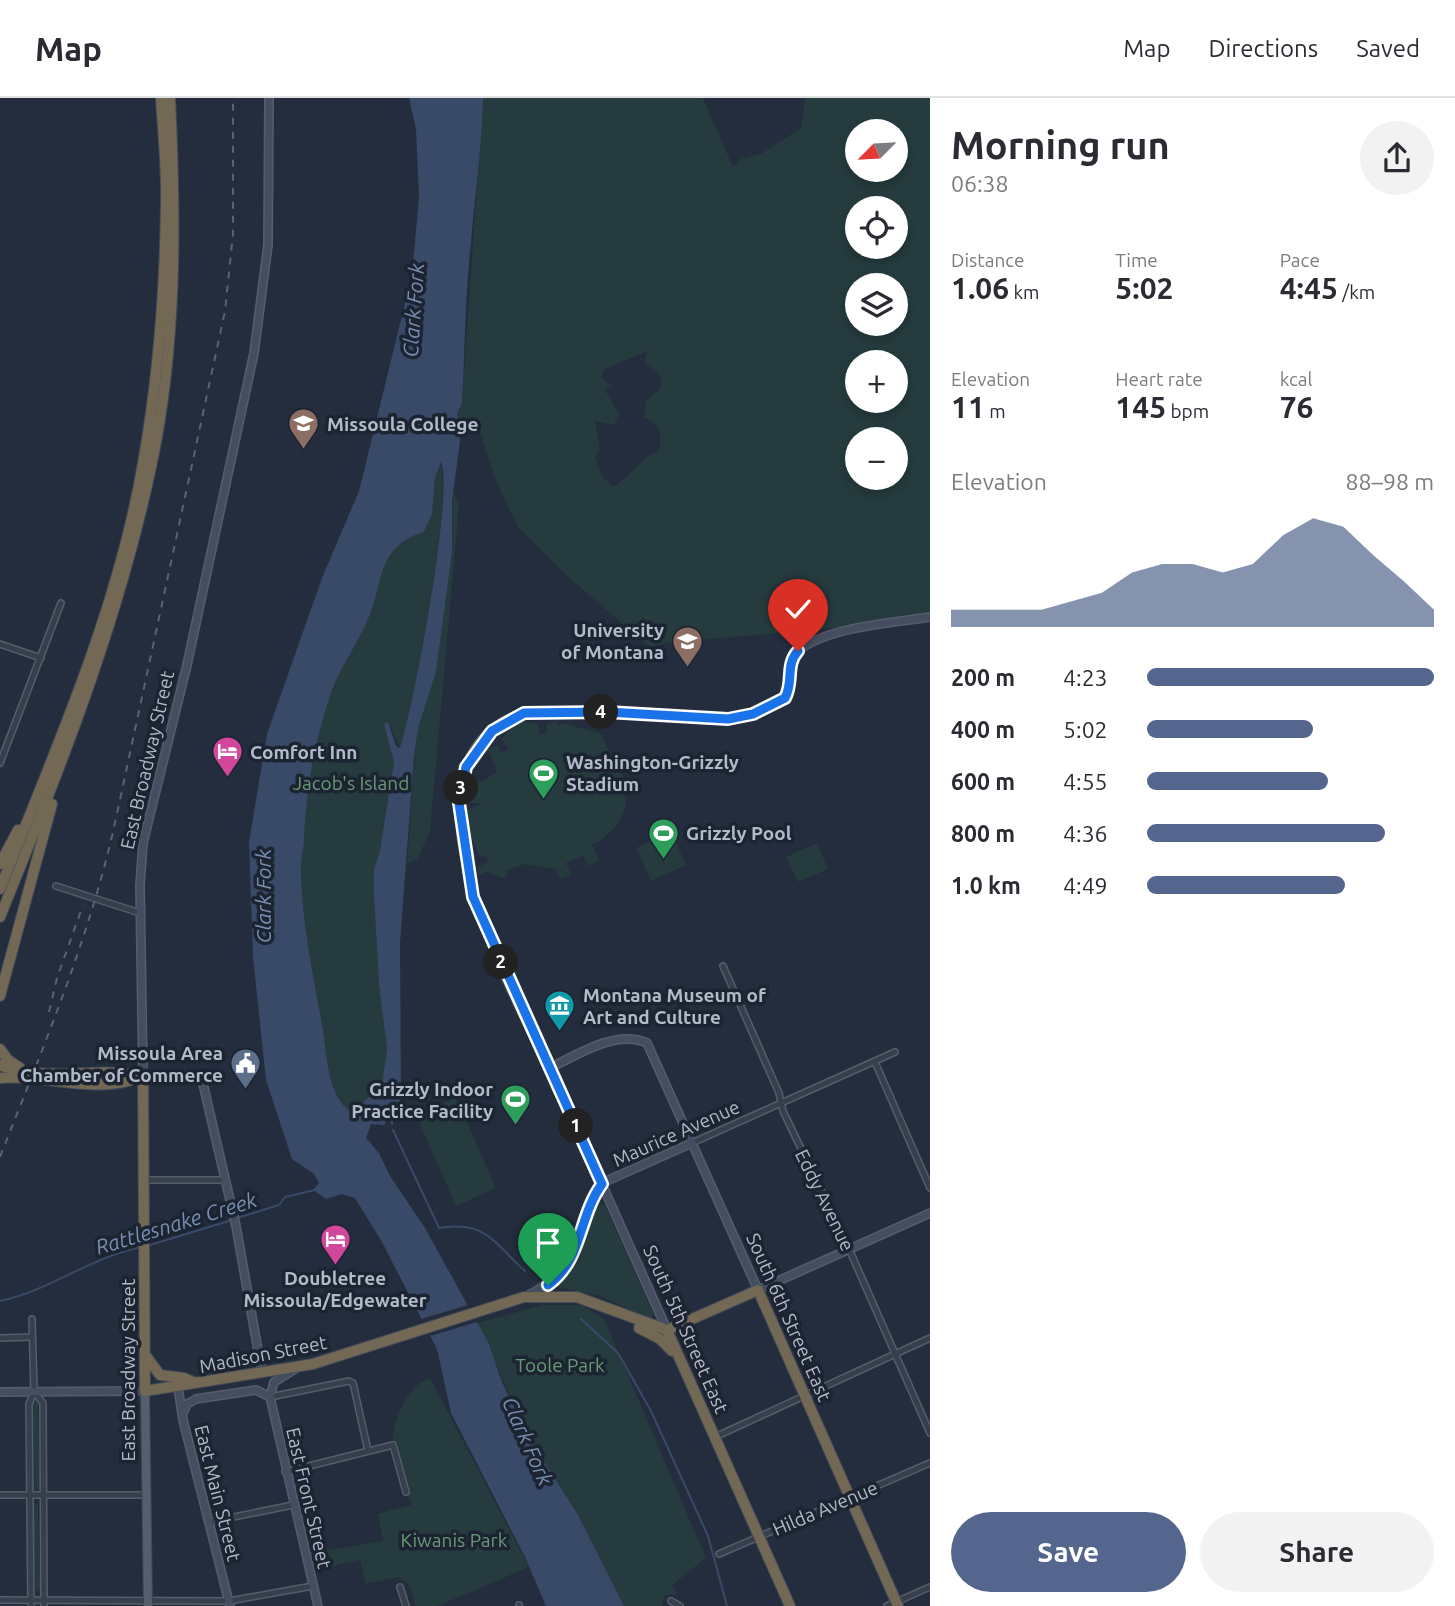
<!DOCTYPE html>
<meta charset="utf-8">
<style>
:root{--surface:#fff;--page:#f2f2f3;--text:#2b2b33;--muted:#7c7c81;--line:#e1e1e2;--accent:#54668d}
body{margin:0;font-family:Ubuntu,sans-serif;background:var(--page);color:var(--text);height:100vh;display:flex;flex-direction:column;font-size:26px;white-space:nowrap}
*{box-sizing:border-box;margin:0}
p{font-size:23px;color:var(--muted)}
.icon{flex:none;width:38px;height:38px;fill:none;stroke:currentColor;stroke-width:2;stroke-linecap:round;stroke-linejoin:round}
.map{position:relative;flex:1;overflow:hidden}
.drawer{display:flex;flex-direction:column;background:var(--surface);width:525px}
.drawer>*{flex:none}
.needle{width:46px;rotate:246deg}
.buttons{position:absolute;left:845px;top:21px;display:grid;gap:14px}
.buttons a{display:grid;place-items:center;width:63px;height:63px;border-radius:50%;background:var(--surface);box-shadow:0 4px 10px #0003;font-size:35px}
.pin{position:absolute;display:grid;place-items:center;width:60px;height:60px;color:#fff;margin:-72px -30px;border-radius:50% 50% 50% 0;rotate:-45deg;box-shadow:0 0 7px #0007}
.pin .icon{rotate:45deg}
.km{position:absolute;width:35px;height:35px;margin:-18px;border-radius:50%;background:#222;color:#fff;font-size:19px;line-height:35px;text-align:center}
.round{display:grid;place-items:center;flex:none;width:74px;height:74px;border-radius:37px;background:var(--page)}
.summary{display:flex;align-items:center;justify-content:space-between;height:119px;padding:0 21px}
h1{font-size:38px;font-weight:700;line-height:52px}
.figures{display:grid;grid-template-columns:repeat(3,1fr);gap:10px;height:119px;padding:7px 21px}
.figures div{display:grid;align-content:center}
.figures b{font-size:30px;font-weight:700}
.figures small{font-size:19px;font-weight:400}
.figures p{font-size:19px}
.chart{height:196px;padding:14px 21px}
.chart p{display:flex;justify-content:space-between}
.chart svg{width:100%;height:126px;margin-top:7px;fill:var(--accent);opacity:.7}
.button{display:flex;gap:14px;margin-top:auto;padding:14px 21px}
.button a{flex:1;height:80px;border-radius:42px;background:var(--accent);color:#fff;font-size:28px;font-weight:700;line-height:80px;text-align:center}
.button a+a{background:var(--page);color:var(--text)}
ul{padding:0 21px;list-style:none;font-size:23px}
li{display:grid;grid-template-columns:112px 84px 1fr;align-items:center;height:52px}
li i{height:18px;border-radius:9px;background:var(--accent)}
header{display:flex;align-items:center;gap:42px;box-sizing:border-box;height:98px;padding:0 35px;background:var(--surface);border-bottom:2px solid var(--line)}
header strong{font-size:33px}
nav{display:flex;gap:38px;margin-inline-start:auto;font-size:24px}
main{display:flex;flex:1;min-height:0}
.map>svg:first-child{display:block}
.green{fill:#253b3e;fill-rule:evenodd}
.water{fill:#384a67;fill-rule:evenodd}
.pier{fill:#232d3d}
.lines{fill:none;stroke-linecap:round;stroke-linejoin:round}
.stream{stroke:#384a67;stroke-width:2}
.street-casing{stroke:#555d6b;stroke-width:8}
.secondary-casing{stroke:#555d6b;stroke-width:10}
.primary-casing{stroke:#404856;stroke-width:10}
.highway-casing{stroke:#424a58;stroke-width:12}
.street{stroke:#373f4d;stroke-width:5}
.secondary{stroke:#454e60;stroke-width:7}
.primary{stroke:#555e6d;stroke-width:8}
.highway{stroke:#736854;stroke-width:10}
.rail{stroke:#596374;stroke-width:2;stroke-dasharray:7 7;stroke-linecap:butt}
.route-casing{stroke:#fff;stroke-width:14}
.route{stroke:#1a73e8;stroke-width:9}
.labels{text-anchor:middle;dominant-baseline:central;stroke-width:7;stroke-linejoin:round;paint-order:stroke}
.poi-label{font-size:19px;font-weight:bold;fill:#b2bac9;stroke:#1c2432;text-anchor:start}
.street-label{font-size:19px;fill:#b2bac9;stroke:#1c2432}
.park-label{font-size:19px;fill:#699a76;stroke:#1c2432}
.water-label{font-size:21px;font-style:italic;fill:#798fb1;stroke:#1c2432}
</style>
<header>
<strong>Map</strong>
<nav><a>Map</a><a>Directions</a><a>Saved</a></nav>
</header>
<main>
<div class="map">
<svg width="930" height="1508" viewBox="0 0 930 1508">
<rect width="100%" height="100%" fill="#232d3d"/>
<g class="green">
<path d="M483,0H703L733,69L741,61L761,56L801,30L805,0H930V515L835,530L665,545L656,550L648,548L565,476L518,429L495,381L476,322L459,329L457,315L462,306ZM858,33H896V72H858ZM858,110H896V149H858ZM858,187H896V226H858ZM648,253L644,264L661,279L660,291L646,303L644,319C660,327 663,336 659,353C641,359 630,379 613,389L602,378L595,360L600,350L595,323L614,327L619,316L605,292L611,286L601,280L604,271ZM858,264H896V303H858ZM858,341H896V380H858Z"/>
<path d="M440,364C454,391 413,615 400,650L388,624L384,626L394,664L380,752L374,772V797L379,887L387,951L383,988L351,1014C326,997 327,953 322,926C313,876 302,825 301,774C300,763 304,753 304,742C306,690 314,640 332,592C341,569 356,548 366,526C385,486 374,449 424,434L432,415L435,379Z"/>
<path d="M453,391L459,408L430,733L418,760L407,766L417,630L436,574L452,455Z"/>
<path d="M556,622L559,628L562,625L600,635L626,685C623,693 626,694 626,702C625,722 609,739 592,747L599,763L588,768L583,758L566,765L571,776L561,781L556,771L525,766L507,772L505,781L487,774L478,777L477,769L489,764L486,757L480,759L461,715L482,705H460L468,678L481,684L497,674L488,652L498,647L501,654L509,651L501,641C512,630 519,620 537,626L540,637L548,633L545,627Z"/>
<path d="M671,734L686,767L651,783L636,750Z"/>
<path d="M817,745L828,771L798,784L786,759Z"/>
<path d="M456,999L496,1090L456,1108L416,1017Z"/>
<path d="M601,1106L605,1108L654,1217L650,1221L600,1198L557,1189L578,1164L594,1112Z"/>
<path d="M543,1207H581L604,1221L706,1460L672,1487L678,1496L664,1497L662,1508H624L578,1417L530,1341L477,1225Z"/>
<path d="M430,1280L529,1469L438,1508H416L410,1488L399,1479L366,1486L360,1462L314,1472L310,1455L383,1443L378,1416L411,1407C405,1389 395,1367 393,1348C391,1324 407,1287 430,1280Z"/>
<path d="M38,1303L40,1390L35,1392L33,1305Z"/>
<path d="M38,1405L40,1492L36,1494L33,1407Z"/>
</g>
<path class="water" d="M409,0H483C482,49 475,96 471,145C465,198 465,253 462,306L457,315L460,343L452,403V455L436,574L418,630L414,659L400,844L401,1000L399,1007L384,1027L371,1026L366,1040L379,1055L390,1078L425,1130L488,1244L502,1284L530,1341L578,1417L624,1508H546L525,1459L451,1315L437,1251L382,1144L355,1100L342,1096L326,1101L313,1092L319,1085L314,1076L292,1061L266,982L253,859L249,744L267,636L322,480L359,393L412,177L419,99L416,31ZM441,364C454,394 413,613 400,650L396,648L388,624L384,626L394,664L380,752L374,772V798L379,887L387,951L382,988L351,1014C326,997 327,953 322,926C313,876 302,825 301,774C300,763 304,753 304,742C306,690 315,641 332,592C341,569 356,548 366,526C385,487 374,449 424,434L432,416L435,379Z"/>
<path class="pier" d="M471,1206L480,1223L427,1239L418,1222Z"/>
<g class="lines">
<g class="stream">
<path d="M392,1026V1017"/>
<path d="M393,1032L439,1130C487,1122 493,1145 525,1173"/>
<path d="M237,1120L279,1107L285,1099L315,1092"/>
<path d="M147,1148L232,1122"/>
<path d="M0,1203C52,1192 90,1159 142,1149"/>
<path d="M581,1221L618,1255L651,1313L708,1438L727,1508"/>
</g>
<defs>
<g id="street">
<path d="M0,546L41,560"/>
<path d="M0,665L61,505"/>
<path d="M56,788L140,815"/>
<path d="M723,868L779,995L783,1013L849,1151L930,1335"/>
<path d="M875,964L930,1090"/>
<path d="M692,1045L895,954"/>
<path d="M144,1082H226"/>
<path d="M0,1240L32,1239"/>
<path d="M34,1294L43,1305L44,1508"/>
<path d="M270,1299L349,1283L353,1285L368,1353"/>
<path d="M715,1339L930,1240"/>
<path d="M285,1374L393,1347L406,1394"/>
<path d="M0,1397H146"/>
<path d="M209,1424L293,1407"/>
<path d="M719,1456L930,1365"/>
<path d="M400,1489L406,1508"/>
<path d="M0,1502L229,1503L313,1488"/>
<path d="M671,1503L680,1508"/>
<path d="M519,1507V1508"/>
<path d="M31,1508L29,1306L34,1294L32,1221"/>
<path d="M887,1508L930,1489"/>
</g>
<g id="secondary">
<path d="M550,970C577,957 616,931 647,945L758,1192L930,1115"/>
<path d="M527,1198C590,1166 569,1133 602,1085L692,1045"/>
<path d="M667,1232C633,1155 599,1078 564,1001C527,918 382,678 514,618C529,611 548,614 565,614C603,614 641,616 679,618C700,619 721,623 742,619C817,602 773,574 798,553C826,529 893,525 930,519"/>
<path d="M295,1271L274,1284L270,1299L318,1508"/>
<path d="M262,1275L236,1128L201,977L143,978L140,787L143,745L187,567L254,255L268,147L269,0"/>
<path d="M178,1289L183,1322L230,1508"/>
<path d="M0,1294L145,1293"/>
<path d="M183,1315L187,1306L196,1301L256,1292L270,1299"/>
</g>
<path id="primary" d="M145,1293L148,1508"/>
<g id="highway">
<path d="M0,766L18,732"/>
<path d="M0,791C55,653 118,512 143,365C158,281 165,191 166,106C167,71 163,35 161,0"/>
<path d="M0,819C60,671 118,525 151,369C177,249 176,122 170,0"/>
<path d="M0,898L52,706"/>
<path d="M0,951L8,962L20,970"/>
<path d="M0,967C44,985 97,968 142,978"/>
<path d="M143,978L145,1293L313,1266L524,1199H577L667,1232L758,1192L898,1508"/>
<path d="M0,980C46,976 99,998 143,978"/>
<path d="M639,1230L660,1241L672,1253"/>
<path d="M667,1232L790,1508"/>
<path d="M146,1258L160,1277L184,1280L196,1285"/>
</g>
</defs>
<use href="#street" class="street-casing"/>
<use href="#secondary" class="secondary-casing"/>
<use href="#primary" class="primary-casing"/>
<use href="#highway" class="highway-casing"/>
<use href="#street" class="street"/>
<use href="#secondary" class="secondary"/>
<use href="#primary" class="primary"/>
<use href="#highway" class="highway"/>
<g class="rail">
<path d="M49,914L57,880L83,807"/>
<path d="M0,1059C42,952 87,846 113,734L225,213L233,136V0"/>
</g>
</g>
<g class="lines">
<defs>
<path id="route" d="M548,1187C583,1161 578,1119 602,1086L473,799L459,705L466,669L492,633L524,615L607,614L728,621L753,616L785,600C794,584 785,567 798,553"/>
</defs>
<use href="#route" class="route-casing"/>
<use href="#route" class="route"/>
</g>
<defs>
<symbol id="university-pin" viewBox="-11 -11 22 30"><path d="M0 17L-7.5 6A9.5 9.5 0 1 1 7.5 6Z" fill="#8d6e63" stroke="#1c2432"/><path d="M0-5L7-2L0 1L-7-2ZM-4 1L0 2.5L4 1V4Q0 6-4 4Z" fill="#fff"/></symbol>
<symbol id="hotel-pin" viewBox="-11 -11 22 30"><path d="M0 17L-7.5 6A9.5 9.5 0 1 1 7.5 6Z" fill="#d1479c" stroke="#1c2432"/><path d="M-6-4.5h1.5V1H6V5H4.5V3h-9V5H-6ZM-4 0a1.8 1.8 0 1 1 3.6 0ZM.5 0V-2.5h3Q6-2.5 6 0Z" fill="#fff"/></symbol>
<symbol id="stadium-pin" viewBox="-11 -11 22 30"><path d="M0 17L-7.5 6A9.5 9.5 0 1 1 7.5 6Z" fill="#2e9e5b" stroke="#1c2432"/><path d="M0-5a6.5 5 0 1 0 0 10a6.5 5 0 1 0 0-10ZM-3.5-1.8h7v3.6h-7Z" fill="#fff"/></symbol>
<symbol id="museum-pin" viewBox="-11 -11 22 30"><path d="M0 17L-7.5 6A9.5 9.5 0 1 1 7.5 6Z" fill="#0f9aa8" stroke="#1c2432"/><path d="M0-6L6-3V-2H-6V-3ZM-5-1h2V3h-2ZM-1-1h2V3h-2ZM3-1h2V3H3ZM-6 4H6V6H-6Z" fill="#fff"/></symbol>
<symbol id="civic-pin" viewBox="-11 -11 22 30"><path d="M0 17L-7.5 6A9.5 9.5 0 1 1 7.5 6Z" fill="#5c6f8a" stroke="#1c2432"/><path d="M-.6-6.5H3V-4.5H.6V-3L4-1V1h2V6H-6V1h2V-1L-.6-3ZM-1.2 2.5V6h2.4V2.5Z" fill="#fff"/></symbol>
</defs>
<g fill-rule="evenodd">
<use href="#university-pin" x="286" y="308" width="35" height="47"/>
<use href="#university-pin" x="670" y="526" width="35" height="47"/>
<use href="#hotel-pin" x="210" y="636" width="35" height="47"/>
<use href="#stadium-pin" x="526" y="658" width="35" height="47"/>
<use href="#stadium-pin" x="646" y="718" width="35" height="47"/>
<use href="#museum-pin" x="542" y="890" width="35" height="47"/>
<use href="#civic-pin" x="228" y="948" width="35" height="47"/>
<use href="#stadium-pin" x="498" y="984" width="35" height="47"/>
<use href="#hotel-pin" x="318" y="1124" width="35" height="47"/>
</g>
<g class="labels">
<g class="poi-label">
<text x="327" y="326">Missoula College</text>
<text x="664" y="532" text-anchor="end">University<tspan x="664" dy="22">of Montana</tspan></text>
<text x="250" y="654">Comfort Inn</text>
<text x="566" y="664">Washington-Grizzly<tspan x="566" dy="22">Stadium</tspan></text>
<text x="686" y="735">Grizzly Pool</text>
<text x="583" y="897">Montana Museum of<tspan x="583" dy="22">Art and Culture</tspan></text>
<text x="223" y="955" text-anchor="end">Missoula Area<tspan x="223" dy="22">Chamber of Commerce</tspan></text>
<text x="493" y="991" text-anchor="end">Grizzly Indoor<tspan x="493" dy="22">Practice Facility</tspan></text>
<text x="335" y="1180" text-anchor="middle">Doubletree<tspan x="335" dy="22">Missoula/Edgewater</tspan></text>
</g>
<g class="street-label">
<text transform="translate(147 662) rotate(-77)">East Broadway Street</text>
<text transform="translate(676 1035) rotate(-24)">Maurice Avenue</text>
<text transform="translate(825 1102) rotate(64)">Eddy Avenue</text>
<text transform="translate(789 1219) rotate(66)">South 6th Street East</text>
<text transform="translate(686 1231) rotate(66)">South 5th Street East</text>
<text transform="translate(263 1256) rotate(-11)">Madison Street</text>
<text transform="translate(128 1272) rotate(-90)">East Broadway Street</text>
<text transform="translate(218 1395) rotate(76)">East Main Street</text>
<text transform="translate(309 1400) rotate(77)">East Front Street</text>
<text transform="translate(825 1410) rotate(-23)">Hilda Avenue</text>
</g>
<g class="park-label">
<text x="351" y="685">Jacob's Island</text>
<text x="560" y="1267">Toole Park</text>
<text x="454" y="1442">Kiwanis Park</text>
</g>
<g class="water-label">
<text transform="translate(413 212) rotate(-86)">Clark Fork</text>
<text transform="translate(263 798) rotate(-90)">Clark Fork</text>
<text transform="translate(176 1125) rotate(-17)">Rattlesnake Creek</text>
<text transform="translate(528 1343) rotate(66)">Clark Fork</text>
</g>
</g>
</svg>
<div class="buttons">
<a><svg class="needle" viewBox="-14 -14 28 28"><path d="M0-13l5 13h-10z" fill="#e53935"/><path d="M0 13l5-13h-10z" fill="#7c7c81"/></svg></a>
<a><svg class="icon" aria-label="locate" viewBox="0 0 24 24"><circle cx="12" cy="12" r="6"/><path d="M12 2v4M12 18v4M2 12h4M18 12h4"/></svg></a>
<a><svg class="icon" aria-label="layers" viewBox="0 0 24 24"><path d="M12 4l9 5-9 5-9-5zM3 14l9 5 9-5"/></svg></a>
<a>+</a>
<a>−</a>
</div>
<div class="pin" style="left:548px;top:1187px;background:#1e9e55"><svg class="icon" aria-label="arrive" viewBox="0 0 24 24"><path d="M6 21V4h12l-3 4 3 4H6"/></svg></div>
<div class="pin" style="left:798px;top:553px;background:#d93025"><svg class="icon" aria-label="check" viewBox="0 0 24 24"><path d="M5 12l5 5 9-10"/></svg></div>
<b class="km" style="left:576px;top:1028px">1</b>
<b class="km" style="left:501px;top:864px">2</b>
<b class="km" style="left:461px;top:690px">3</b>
<b class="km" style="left:601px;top:614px">4</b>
</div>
<section class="drawer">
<div class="summary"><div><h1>Morning run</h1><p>06:38</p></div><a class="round"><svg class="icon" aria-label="share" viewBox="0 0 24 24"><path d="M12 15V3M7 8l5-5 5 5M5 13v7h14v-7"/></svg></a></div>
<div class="figures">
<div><p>Distance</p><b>1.06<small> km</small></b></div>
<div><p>Time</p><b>5:02</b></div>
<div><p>Pace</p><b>4:45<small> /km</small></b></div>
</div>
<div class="figures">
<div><p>Elevation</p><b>11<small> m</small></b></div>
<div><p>Heart rate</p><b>145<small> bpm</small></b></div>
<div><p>kcal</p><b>76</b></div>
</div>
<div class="chart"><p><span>Elevation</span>88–98 m</p>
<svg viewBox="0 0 160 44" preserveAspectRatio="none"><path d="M0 44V38L10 38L20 38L30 38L40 35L50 32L60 25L70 22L80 22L90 25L100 22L110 12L120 6L130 9L140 19L150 28L160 38V44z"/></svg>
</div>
<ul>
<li><b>200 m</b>4:23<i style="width:100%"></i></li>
<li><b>400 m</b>5:02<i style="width:58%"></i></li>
<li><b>600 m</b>4:55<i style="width:63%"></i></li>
<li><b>800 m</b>4:36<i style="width:83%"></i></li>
<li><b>1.0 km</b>4:49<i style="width:69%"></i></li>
</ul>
<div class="button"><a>Save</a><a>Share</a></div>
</section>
</main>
